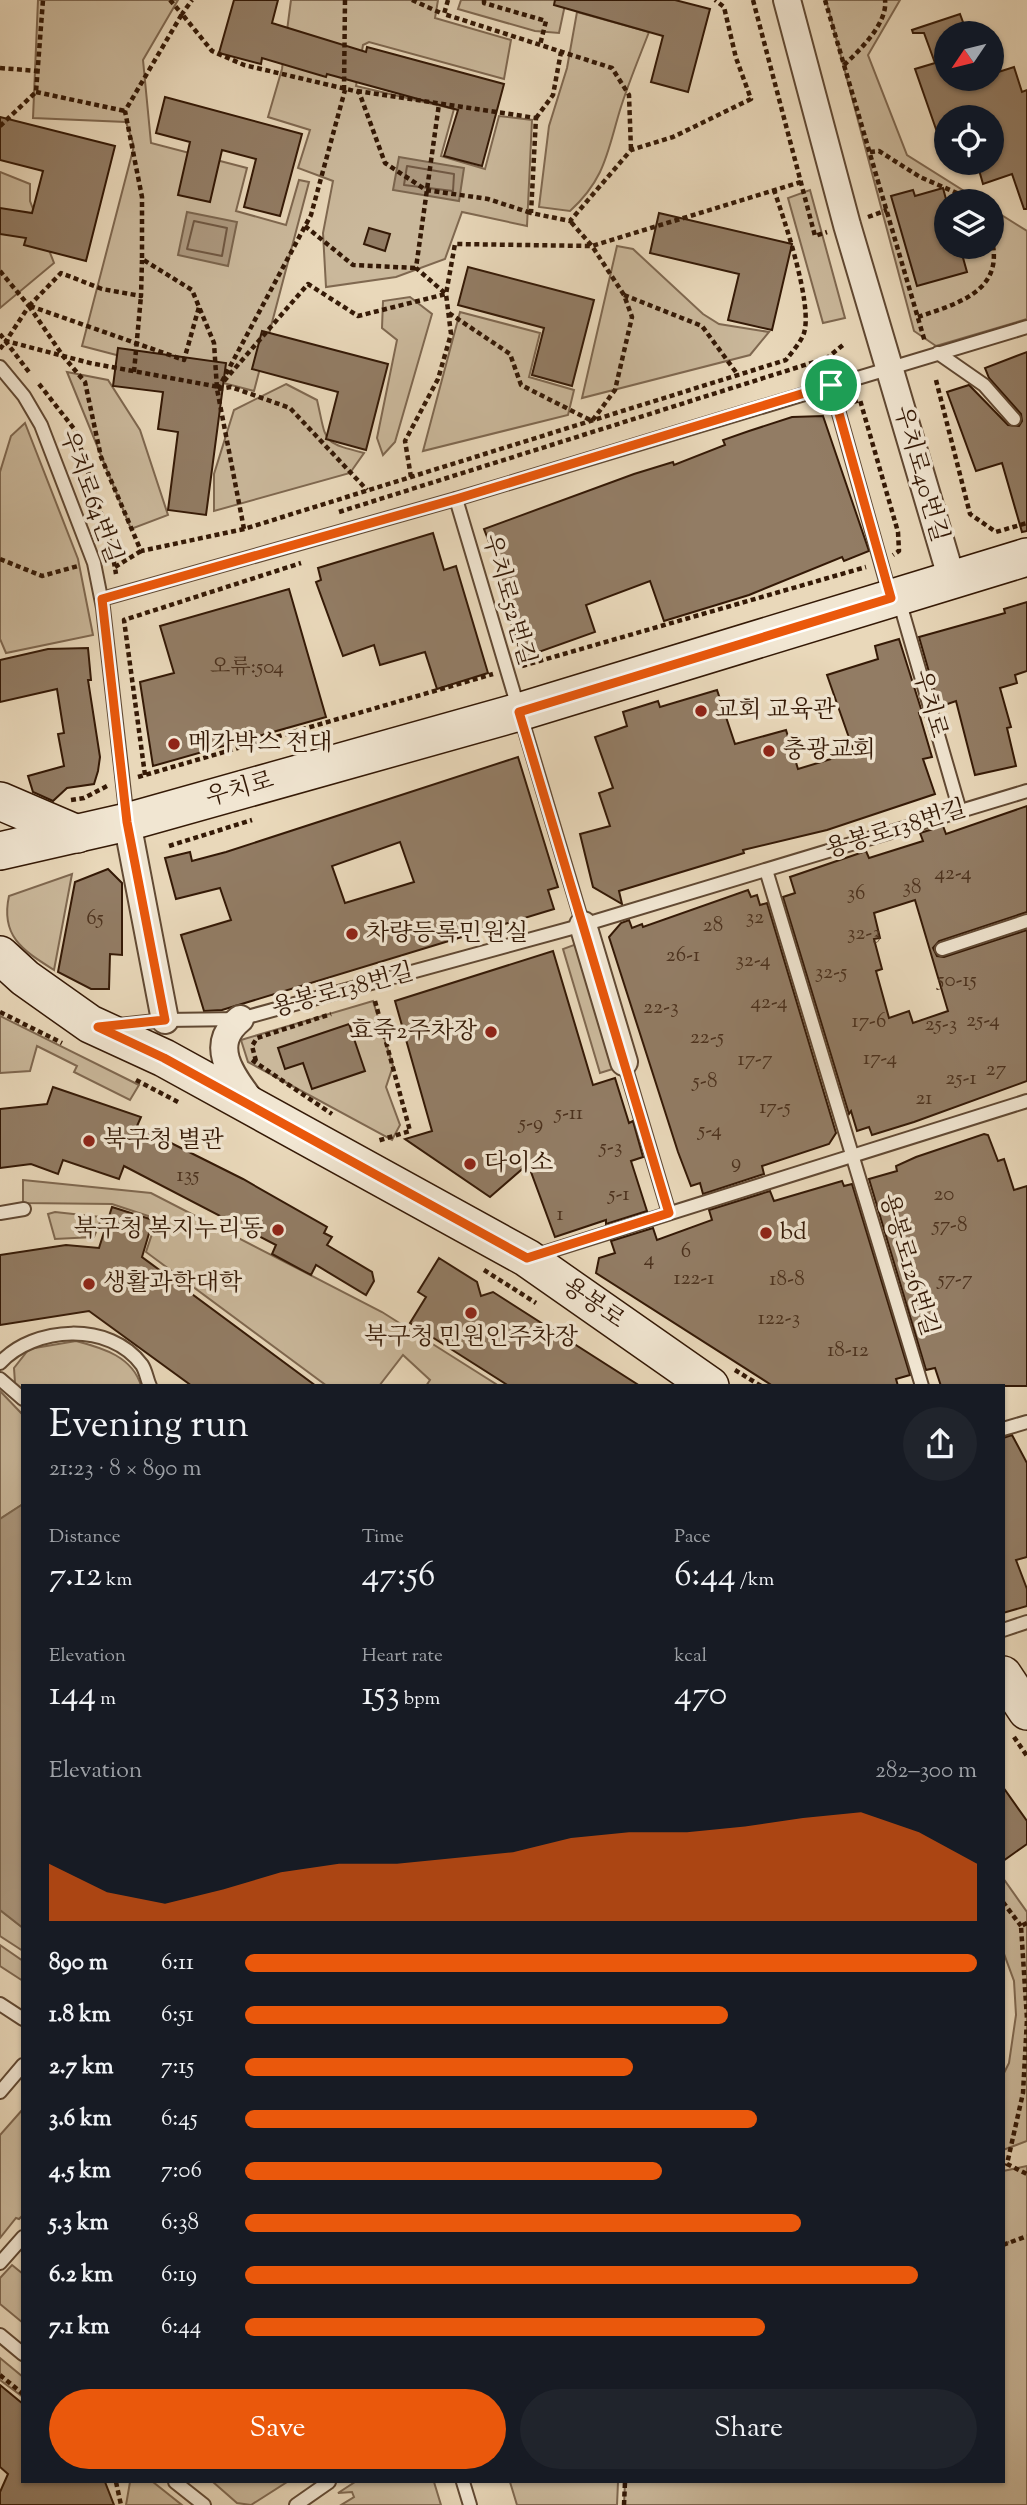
<!DOCTYPE html>
<meta charset="utf-8">
<style>
:root{--surface:#171b24;--page:#20242c;--text:#f1f3f6;--muted:#9ea1a6;--accent:#ea580c}
body{margin:0;font-family:"Sorts Mill Goudy","Noto Serif KR",serif;background:var(--page);color:var(--text);height:100vh;display:flex;flex-direction:column;font-size:26px;white-space:nowrap}
*{box-sizing:border-box;margin:0}
p{font-size:23px;color:var(--muted)}
.icon{flex:none;width:38px;height:38px;fill:none;stroke:currentColor;stroke-width:2;stroke-linecap:round;stroke-linejoin:round}
.map{position:relative;flex:1;overflow:hidden}
.sheet{position:absolute;left:21px;top:1384px;width:984px;height:1099px;display:flex;flex-direction:column;background:var(--surface);border-radius:0px;box-shadow:0 2px 5px #0004}
.sheet>*{flex:none}
.needle{width:46px;rotate:235deg}
.tools{position:absolute;left:934px;top:21px;display:grid;gap:14px}
.tools a{display:grid;place-items:center;width:70px;height:70px;border-radius:50%;background:var(--surface);box-shadow:0 2px 5px #0004;font-size:35px}
.pin{position:absolute;display:grid;place-items:center;width:60px;height:60px;color:#fff;margin:-30px;border:4px solid #fff;border-radius:50%;box-shadow:0 2px 7px #0007}
.round{display:grid;place-items:center;flex:none;width:74px;height:74px;border-radius:37px;background:var(--page)}
.headline{display:flex;align-items:center;justify-content:space-between;height:119px;padding:0 28px}
h1{font-size:38px;font-weight:600;line-height:52px}
.figures{display:grid;grid-template-columns:repeat(3,1fr);gap:10px;height:119px;padding:7px 28px}
.figures div{display:grid;align-content:center}
.figures b{font-size:35px;font-weight:600}
.figures small{font-size:19px;font-weight:400}
.figures p{font-size:19px}
.chart{height:196px;padding:14px 28px}
.chart p{display:flex;justify-content:space-between}
.chart svg{width:100%;height:126px;margin-top:7px;fill:var(--accent);opacity:.7}
.cta{display:flex;gap:14px;margin-top:auto;padding:14px 28px}
.cta a{flex:1;height:80px;border-radius:42px;background:var(--accent);color:#fff;font-size:28px;font-weight:600;line-height:80px;text-align:center}
.cta a+a{background:var(--page);color:var(--text)}
ul{padding:0 28px;list-style:none;font-size:23px}
li{display:grid;grid-template-columns:112px 84px 1fr;align-items:center;height:52px}
li i{height:18px;border-radius:9px;background:var(--accent)}
.map>svg:first-child{display:block}
.green{fill:#cab89b;stroke:#7f6850;stroke-width:2}
.water{fill:#ab977d;stroke:#7b654d;stroke-width:2}
.lines{fill:none;stroke-linecap:round;stroke-linejoin:round}
.shore{stroke:#705842;stroke-width:2}
.building{fill:#927c64;stroke:#341906;stroke-width:2;fill-rule:evenodd}
.service-casing{stroke:#614933;stroke-width:16}
.minor-casing{stroke:#614933;stroke-width:30}
.secondary-casing{stroke:#341906;stroke-width:40}
.path{stroke:#341906;stroke-width:4.5;stroke-dasharray:5 3.5;stroke-linecap:butt}
.service{stroke:#f1e6d2;stroke-width:12}
.minor{stroke:#f1e6d2;stroke-width:26}
.secondary{stroke:#f1e6d2;stroke-width:37}
.route-casing{stroke:#fff;stroke-width:14}
.route{stroke:#ea580c;stroke-width:9}
.poi-dot{fill:#8f2418;stroke:#f1e6d2;stroke-width:2.5}
.labels{text-anchor:middle;dominant-baseline:central;stroke-width:7;stroke-linejoin:round;paint-order:stroke}
.number-label{font-size:21px;fill:#4c321e}
.street-label{font-size:24px;fill:#341906;stroke:#f1e6d2}
.poi-label{font-size:24px;fill:#341906;stroke:#f1e6d2;text-anchor:start}
</style>
<div class="map">
<svg width="1027" height="2505" viewBox="0 0 1027 2505">
<rect width="100%" height="100%" fill="#e9d8ba"/>
<filter id="stains"><feTurbulence type="fractalNoise" baseFrequency=".00286" numOctaves="4"/><feColorMatrix values="0 0 0 0 .2 0 0 0 0 .09 0 0 0 0 .02 0 0 0 .5 -.17"/></filter>
<radialGradient id="worn" r=".72"><stop offset=".6" stop-color="#630" stop-opacity="0"/><stop offset="1" stop-color="#630" stop-opacity=".3"/></radialGradient>
<g class="green">
<path d="M38,0H178L143,60L151,143L247,168L236,211L286,225L299,180L309,182L254,391L82,346L134,146L126,122L33,118Z"/>
<path d="M291,0H438L435,18L511,40L504,79L369,42L363,45L356,86L454,109L441,156L485,169L499,116L532,120L527,226L462,212L445,259L396,277L326,287L323,233L333,181L298,168L310,130L268,117L282,69Z"/>
<path d="M461,0H566L559,33L535,31L458,9Z"/>
<path d="M826,0H900L868,55L907,155L980,201H947V247H992V209L1027,231V319L936,346L914,331Z"/>
<path d="M577,12L649,32C639,58 628,84 620,110C607,153 605,179 570,211L539,207L549,126L567,68Z"/>
<path d="M0,172L30,184V201L54,263L0,308Z"/>
<path d="M810,190L845,318L823,323L788,198Z"/>
<path d="M617,246L633,249L703,314L719,324L769,332L750,355L582,398Z"/>
<path d="M410,297L432,314L395,442L383,455L377,438L397,340L382,328L383,301Z"/>
<path d="M460,312L540,333L529,377L574,390L568,415L423,451Z"/>
<path d="M67,372L108,380L140,430L168,515L131,529Z"/>
<path d="M286,384L317,400C327,442 320,442 364,453L350,473L214,511V474L234,410Z"/>
<path d="M25,423L78,559L93,635L6,653L0,639V472L11,436Z"/>
<path d="M72,874L54,970C24,951 0,937 9,896Z"/>
<path d="M582,942L619,1067L600,1073L563,949Z"/>
<path d="M373,1001L393,1066L386,1087L400,1125L392,1140L248,1062L241,1040Z"/>
<path d="M0,1016L139,1085L130,1100L74,1072L77,1066L37,1046L30,1071L0,1073Z"/>
<path d="M23,1180L151,1193L382,1312L499,1386H426L430,1380L403,1355L379,1386H327L146,1252L157,1219L112,1204L23,1203Z"/>
<path d="M55,1212L101,1217H102L94,1237L55,1239L48,1214Z"/>
<path d="M76,1341C103,1348 133,1357 141,1386H23V1391L15,1383L14,1368L29,1349Z"/>
<path d="M0,1391L23,1415V1504L0,1519Z"/>
<path d="M1003,1878L1027,1912V2141L1003,2150V2075L1009,2063L1016,2015L1014,1981L1003,1951Z"/>
<path d="M0,1910L23,1928V1951L0,1936Z"/>
<path d="M0,1945L23,1961V1981L0,1966Z"/>
<path d="M23,2109V2215L19,2219L16,2218L0,2238V2135Z"/>
<path d="M1027,2166V2505H624L625,2482H1003V2245L1009,2242L1003,2243V2171Z"/>
<path d="M12,2265L23,2274V2323L0,2304V2278Z"/>
<path d="M0,2358L23,2377V2397L0,2380Z"/>
<path d="M130,2482H153L182,2505H126Z"/>
<path d="M213,2482H287L251,2505L237,2503Z"/>
<path d="M355,2482H434L441,2505H341L354,2497L352,2492L338,2493Z"/>
<path d="M510,2482H618L617,2505H517Z"/>
</g>
<g class="water">
<path d="M399,157L464,168L459,201L393,190Z"/>
<path d="M187,212L237,222L228,266L178,255Z"/>
<path d="M23,1504V1928L0,1910V1519Z"/>
</g>
<g class="lines">
<g class="shore">
<path d="M407,166L454,174L453,191L404,185Z"/>
<path d="M194,221L227,228L222,256L187,249Z"/>
</g>
</g>
<g class="building">
<path d="M234,0H278L272,23L366,52L367,47L504,84L482,166L444,156L458,110L327,74L326,77L262,58L261,64L219,53Z"/>
<path d="M555,0H675L710,9L688,92L651,82L663,36L554,5Z"/>
<path d="M960,14L967,33H947V79H992V74L1014,67L1022,92L1027,90V209H1024L1012,174L983,184L977,163H992V117H947V152H944L915,69L935,63L924,33H913L912,30Z"/>
<path d="M165,97L302,134L280,216L244,207L256,159L222,150L210,202L178,195L190,142L156,133Z"/>
<path d="M0,117L115,146L86,261L24,245L26,238L0,234V208L32,213L43,171L0,160Z"/>
<path d="M943,188L947,203V247H960L967,272L917,286L891,196L913,190L915,196Z"/>
<path d="M659,213L792,244L772,330L728,320L739,274L650,253Z"/>
<path d="M369,228L390,234L385,251L364,244Z"/>
<path d="M468,267L594,300L572,386L532,375L544,328L458,305Z"/>
<path d="M262,331L388,364L366,450L326,439L338,392L252,369Z"/>
<path d="M118,348L226,363L206,515L168,510L178,432L158,429L163,392L113,386Z"/>
<path d="M1027,352V531L1022,532L1002,463L976,471L947,392L969,385L1008,425L1019,426L1022,421L1021,414L989,378L985,368Z"/>
<path d="M823,416L869,551L844,561L842,557L749,595L664,621L650,581L586,605L595,632L522,658L498,580L503,578L484,529L634,474L673,462L674,465L725,445L723,440L749,431L792,417Z"/>
<path d="M433,533L444,570L456,566L488,673L437,689L425,652L380,665L374,645L343,656L316,582L321,580L318,568Z"/>
<path d="M289,589L326,717L153,766L140,682L174,673L160,626Z"/>
<path d="M1027,602V671L1015,675L1017,683L1000,688L1011,727L1007,728L1016,766L975,775L956,701L939,707L919,637L1005,613L1004,609Z"/>
<path d="M899,639L922,712L919,713L932,757L923,759L935,794L827,830L743,850L744,853L619,891L622,904L593,887L580,834L610,826L599,793L613,788L595,737L627,726L623,712L658,701L660,707L717,690L735,744L786,730L798,769L854,752L827,675L878,659L875,646Z"/>
<path d="M88,648L91,680H88L100,757L98,771L94,784L67,788L53,801L33,792L28,776L64,766L58,734L64,733L57,689L0,702V660L48,649Z"/>
<path d="M518,757L558,887L548,890L554,909L222,1010L204,1011L181,935L231,920L220,888L176,899L165,858L190,852L192,861L226,852ZM400,842L414,882L345,903L332,866Z"/>
<path d="M1027,806V912L939,941L933,948L937,956L944,957L1027,930V1081L914,1122L872,1135L869,1127L857,1131L851,1111L849,1114L783,897L795,893L790,877L866,851L869,858L923,841L920,833L943,826L946,834ZM915,900L948,1011L913,1023L909,1011L889,1018L876,971L882,969L874,939L880,938L874,913Z"/>
<path d="M108,869L122,883V955L110,954L109,989H91L58,972L75,882Z"/>
<path d="M748,890L751,897L757,895L760,905L767,903L836,1133L829,1144L762,1166L764,1174L703,1194L700,1183L691,1186L678,1152L609,937L621,923L629,920L632,928L642,924L643,927Z"/>
<path d="M553,951L593,1085L615,1078L629,1123L633,1121L643,1157L631,1161L647,1211L606,1224V1220L555,1237L528,1164L490,1197L405,1139L432,1131L395,1001Z"/>
<path d="M349,1024L365,1071L312,1089L303,1063L285,1069L278,1048Z"/>
<path d="M53,1087L141,1117L137,1126L243,1179L327,1227L324,1233L332,1237L327,1245L372,1272L374,1281L366,1295L316,1265L311,1275L272,1254L276,1245L124,1166L119,1179L63,1160L58,1174L31,1164L0,1168V1109L47,1104Z"/>
<path d="M984,1134L988,1135L998,1161L1004,1159L1014,1190L1027,1186V1386H941L935,1368L926,1370L869,1179L897,1171L896,1166L916,1157Z"/>
<path d="M842,1181L844,1186L852,1184L910,1375L896,1379L898,1386H773L596,1273L599,1258L615,1253L611,1241L653,1228L657,1240L712,1220L709,1210L770,1191L774,1201Z"/>
<path d="M112,1207L153,1220L142,1257L316,1386H192L89,1311L0,1325V1255L66,1245L99,1248Z"/>
<path d="M439,1258L477,1282L481,1296L493,1292L640,1386H509L410,1323L426,1297L418,1292Z"/>
<path d="M1012,1435L1027,1463V1557L1016,1560L1027,1589V1606L1003,1613V1438Z"/>
<path d="M1003,1787L1027,1821V1844L1003,1861Z"/>
<path d="M0,2385L23,2404V2482H105L114,2505H0V2492L8,2474L0,2467Z"/>
</g>
<g class="lines">
<defs>
<g id="service">
<path d="M938,353L984,385L1014,419"/>
<path d="M0,367L24,396L41,425L94,563L103,608L127,820"/>
<path d="M831,385L890,595"/>
<path d="M456,499L583,925"/>
<path d="M102,599L456,499L1027,327"/>
<path d="M899,600L960,811"/>
<path d="M766,870L922,1386"/>
<path d="M942,949L1027,921"/>
<path d="M119,1025L165,1020L240,1019L583,925L1027,791"/>
<path d="M624,1062L669,1213"/>
<path d="M0,1213L24,1209"/>
<path d="M534,1256L1027,1101"/>
<path d="M0,1363C34,1326 110,1321 142,1365C146,1371 147,1380 150,1386"/>
<path d="M0,1379L23,1399"/>
<path d="M1003,1429L1027,1422"/>
<path d="M1003,1630L1027,1622"/>
<path d="M0,2004L23,2019"/>
<path d="M0,2092L23,2065"/>
<path d="M0,2263L23,2237"/>
<path d="M0,2335L23,2354"/>
<path d="M175,2482L204,2505"/>
<path d="M463,2482L470,2505"/>
<path d="M296,2505L329,2482"/>
</g>
<g id="minor">
<path d="M787,0L847,225L952,580"/>
<path d="M127,822L165,1020"/>
<path d="M583,925L624,1062"/>
<path d="M240,1019C207,1046 233,1077 253,1104"/>
</g>
<g id="secondary">
<path d="M0,801L77,834"/>
<path d="M0,851L127,822L519,712L1027,557"/>
<path d="M0,955L25,978L90,1024L164,1058L527,1258L710,1386"/>
<path d="M1003,1675L1027,1711"/>
</g>
</defs>
<use href="#service" class="service-casing"/>
<use href="#minor" class="minor-casing"/>
<use href="#secondary" class="secondary-casing"/>
<g class="path">
<path d="M170,0L182,14L192,0"/>
<path d="M412,0L443,14"/>
<path d="M448,0L444,14L612,68L629,95L631,150"/>
<path d="M484,0V3L546,21L540,45"/>
<path d="M753,0L815,236L827,232"/>
<path d="M825,0L925,342"/>
<path d="M844,65C860,50 888,23 885,0"/>
<path d="M0,68L38,71"/>
<path d="M344,90L345,0"/>
<path d="M357,91L536,118L531,213L570,221L631,150L673,137L751,99L736,58L724,7L715,0"/>
<path d="M36,92L125,111"/>
<path d="M536,118L553,95L561,52"/>
<path d="M0,126L36,92L43,0"/>
<path d="M870,152L879,151L920,177L957,193L963,201"/>
<path d="M868,217L887,210"/>
<path d="M305,226L353,265L416,268"/>
<path d="M0,271L29,306L6,341"/>
<path d="M624,295L702,326L738,375"/>
<path d="M29,306L63,356L85,382L101,457L141,551L244,529L786,360C792,352 801,342 804,333C813,304 784,219 774,190"/>
<path d="M29,306L61,273L102,289L141,296L142,260"/>
<path d="M30,306L184,360L199,307"/>
<path d="M449,313L510,354L521,385L592,421L615,390L632,317L624,295L592,246L570,221"/>
<path d="M918,317C956,304 1004,292 992,241"/>
<path d="M0,334L29,372"/>
<path d="M0,349L6,341L90,363L219,387"/>
<path d="M134,372L141,296"/>
<path d="M936,380L970,514L996,532L1027,523"/>
<path d="M224,381L308,284L358,316L446,294L455,244L592,246L801,182"/>
<path d="M39,384L75,430L111,545L116,574"/>
<path d="M218,389L311,215L345,90"/>
<path d="M218,389L231,387L290,408L367,490"/>
<path d="M853,402L860,400L898,532L899,551L893,555"/>
<path d="M411,477L405,441L438,379L451,334L446,294L416,268L439,104"/>
<path d="M339,512L827,358L843,345"/>
<path d="M244,529L217,389L214,343L192,290L142,259V197L125,111L182,14L212,51L244,65L359,92L385,163L426,190L488,199L531,213"/>
<path d="M0,559L42,576L78,566"/>
<path d="M115,567L141,551"/>
<path d="M522,666L866,567"/>
<path d="M145,775L124,620L301,563"/>
<path d="M138,777L493,674"/>
<path d="M71,800L84,798L109,785"/>
<path d="M169,846L252,820"/>
<path d="M375,1001L410,1131L377,1141"/>
<path d="M0,1012L62,1043"/>
<path d="M252,1060L332,1114"/>
<path d="M256,1061L252,1046L257,1038L331,1014"/>
<path d="M136,1080L178,1102"/>
<path d="M484,1270L536,1303"/>
<path d="M735,1370L761,1386"/>
<path d="M1014,1737L1027,1756"/>
<path d="M1003,1902L1021,1926"/>
<path d="M1027,1923L1021,1926L1027,2019L1023,2093L1007,2164L1027,2174"/>
<path d="M1003,2245L1027,2236"/>
<path d="M0,2375L23,2394"/>
<path d="M116,2482L121,2505"/>
<path d="M624,2505L625,2482"/>
</g>
<use href="#service" class="service"/>
<use href="#minor" class="minor"/>
<use href="#secondary" class="secondary"/>
</g>
<g class="lines">
<defs>
<path id="route" d="M831,385L891,598L519,712L669,1213L527,1258L164,1058L98,1027L165,1020L127,822L102,599L456,499Z"/>
</defs>
<use href="#route" class="route-casing"/>
<use href="#route" class="route"/>
</g>
<g class="poi-dot">
<circle cx="701" cy="711" r="7"/>
<circle cx="174" cy="744" r="7"/>
<circle cx="769" cy="751" r="7"/>
<circle cx="352" cy="934" r="7"/>
<circle cx="491" cy="1032" r="7"/>
<circle cx="89" cy="1141" r="7"/>
<circle cx="470" cy="1164" r="7"/>
<circle cx="278" cy="1230" r="7"/>
<circle cx="766" cy="1233" r="7"/>
<circle cx="89" cy="1284" r="7"/>
<circle cx="471" cy="1313" r="7"/>
</g>
<g class="labels">
<g class="number-label">
<text x="247" y="668">오류:504</text>
<text x="953" y="874">42-4</text>
<text x="912" y="888">38</text>
<text x="856" y="894">36</text>
<text x="755" y="918">32</text>
<text x="95" y="919">65</text>
<text x="713" y="926">28</text>
<text x="864" y="934">32-3</text>
<text x="683" y="956">26-1</text>
<text x="753" y="961">32-4</text>
<text x="831" y="973">32-5</text>
<text x="957" y="981">50-15</text>
<text x="769" y="1003">42-4</text>
<text x="661" y="1008">22-3</text>
<text x="983" y="1021">25-4</text>
<text x="869" y="1022">17-6</text>
<text x="941" y="1025">25-3</text>
<text x="707" y="1038">22-5</text>
<text x="880" y="1059">17-4</text>
<text x="755" y="1060">17-7</text>
<text x="996" y="1070">27</text>
<text x="961" y="1079">25-1</text>
<text x="705" y="1082">5-8</text>
<text x="924" y="1099">21</text>
<text x="775" y="1108">17-5</text>
<text x="569" y="1114">5-11</text>
<text x="531" y="1124">5-9</text>
<text x="710" y="1131">5-4</text>
<text x="611" y="1148">5-3</text>
<text x="736" y="1163">9</text>
<text x="188" y="1176">135</text>
<text x="619" y="1195">5-1</text>
<text x="944" y="1195">20</text>
<text x="560" y="1215">1</text>
<text x="950" y="1226">57-8</text>
<text x="686" y="1252">6</text>
<text x="649" y="1260">4</text>
<text x="694" y="1279">122-1</text>
<text x="787" y="1280">18-8</text>
<text x="955" y="1280">57-7</text>
<text x="779" y="1319">122-3</text>
<text x="848" y="1351">18-12</text>
</g>
<g class="street-label">
<text transform="translate(920 474) rotate(74)">우치로40번길</text>
<text transform="translate(90 497) rotate(70)">우치로64번길</text>
<text transform="translate(508 600) rotate(74)">우치로52번길</text>
<text transform="translate(929 704) rotate(74)">우치로</text>
<text transform="translate(240 790) rotate(-16)">우치로</text>
<text transform="translate(896 830) rotate(-17)">용봉로138번길</text>
<text transform="translate(343 991) rotate(-15)">용봉로138번길</text>
<text transform="translate(908 1265) rotate(73)">용봉로126번길</text>
<text transform="translate(593 1304) rotate(35)">용봉로</text>
</g>
<g class="poi-label">
<text x="715" y="711">교회 교육관</text>
<text x="188" y="744">메가박스 전대</text>
<text x="783" y="751">충광교회</text>
<text x="366" y="934">차량등록민원실</text>
<text x="477" y="1032" text-anchor="end">효죽2주차장</text>
<text x="103" y="1141">북구청 별관</text>
<text x="484" y="1164">다이소</text>
<text x="264" y="1230" text-anchor="end">북구청 복지누리동</text>
<text x="780" y="1233">bd</text>
<text x="103" y="1284">생활과학대학</text>
<text x="471" y="1338" text-anchor="middle">북구청 민원인주차장</text>
</g>
</g>
<rect width="100%" height="100%" filter="url(#stains)"/>
<rect width="100%" height="100%" fill="url(#worn)"/>
</svg>
<div class="tools">
<a><svg class="needle" viewBox="-14 -14 28 28"><path d="M0-13l5 13h-10z" fill="#e53935"/><path d="M0 13l5-13h-10z" fill="#9ea1a6"/></svg></a>
<a><svg class="icon" aria-label="locate" viewBox="0 0 24 24"><circle cx="12" cy="12" r="6"/><path d="M12 2v4M12 18v4M2 12h4M18 12h4"/></svg></a>
<a><svg class="icon" aria-label="layers" viewBox="0 0 24 24"><path d="M12 4l9 5-9 5-9-5zM3 14l9 5 9-5"/></svg></a>
</div>
<div class="pin" style="left:831px;top:385px;background:#1e9e55"><svg class="icon" aria-label="arrive" viewBox="0 0 24 24"><path d="M6 21V4h12l-3 4 3 4H6"/></svg></div>
<section class="sheet">
<div class="headline"><div><h1>Evening run</h1><p>21:23 · 8 × 890 m</p></div><a class="round"><svg class="icon" aria-label="share" viewBox="0 0 24 24"><path d="M12 15V3M7 8l5-5 5 5M5 13v7h14v-7"/></svg></a></div>
<div class="figures">
<div><p>Distance</p><b>7.12<small> km</small></b></div>
<div><p>Time</p><b>47:56</b></div>
<div><p>Pace</p><b>6:44<small> /km</small></b></div>
</div>
<div class="figures">
<div><p>Elevation</p><b>144<small> m</small></b></div>
<div><p>Heart rate</p><b>153<small> bpm</small></b></div>
<div><p>kcal</p><b>470</b></div>
</div>
<div class="chart"><p><span>Elevation</span>282–300 m</p>
<svg viewBox="0 0 160 44" preserveAspectRatio="none"><path d="M0 44V24L10 34L20 38L30 33L40 27L50 24L60 24L70 22L80 20L90 15L100 13L110 13L120 11L130 8L140 6L150 13L160 24V44z"/></svg>
</div>
<ul>
<li><b>890 m</b>6:11<i style="width:100%"></i></li>
<li><b>1.8 km</b>6:51<i style="width:66%"></i></li>
<li><b>2.7 km</b>7:15<i style="width:53%"></i></li>
<li><b>3.6 km</b>6:45<i style="width:70%"></i></li>
<li><b>4.5 km</b>7:06<i style="width:57%"></i></li>
<li><b>5.3 km</b>6:38<i style="width:76%"></i></li>
<li><b>6.2 km</b>6:19<i style="width:92%"></i></li>
<li><b>7.1 km</b>6:44<i style="width:71%"></i></li>
</ul>
<div class="cta"><a>Save</a><a>Share</a></div>
</section>
</div>
